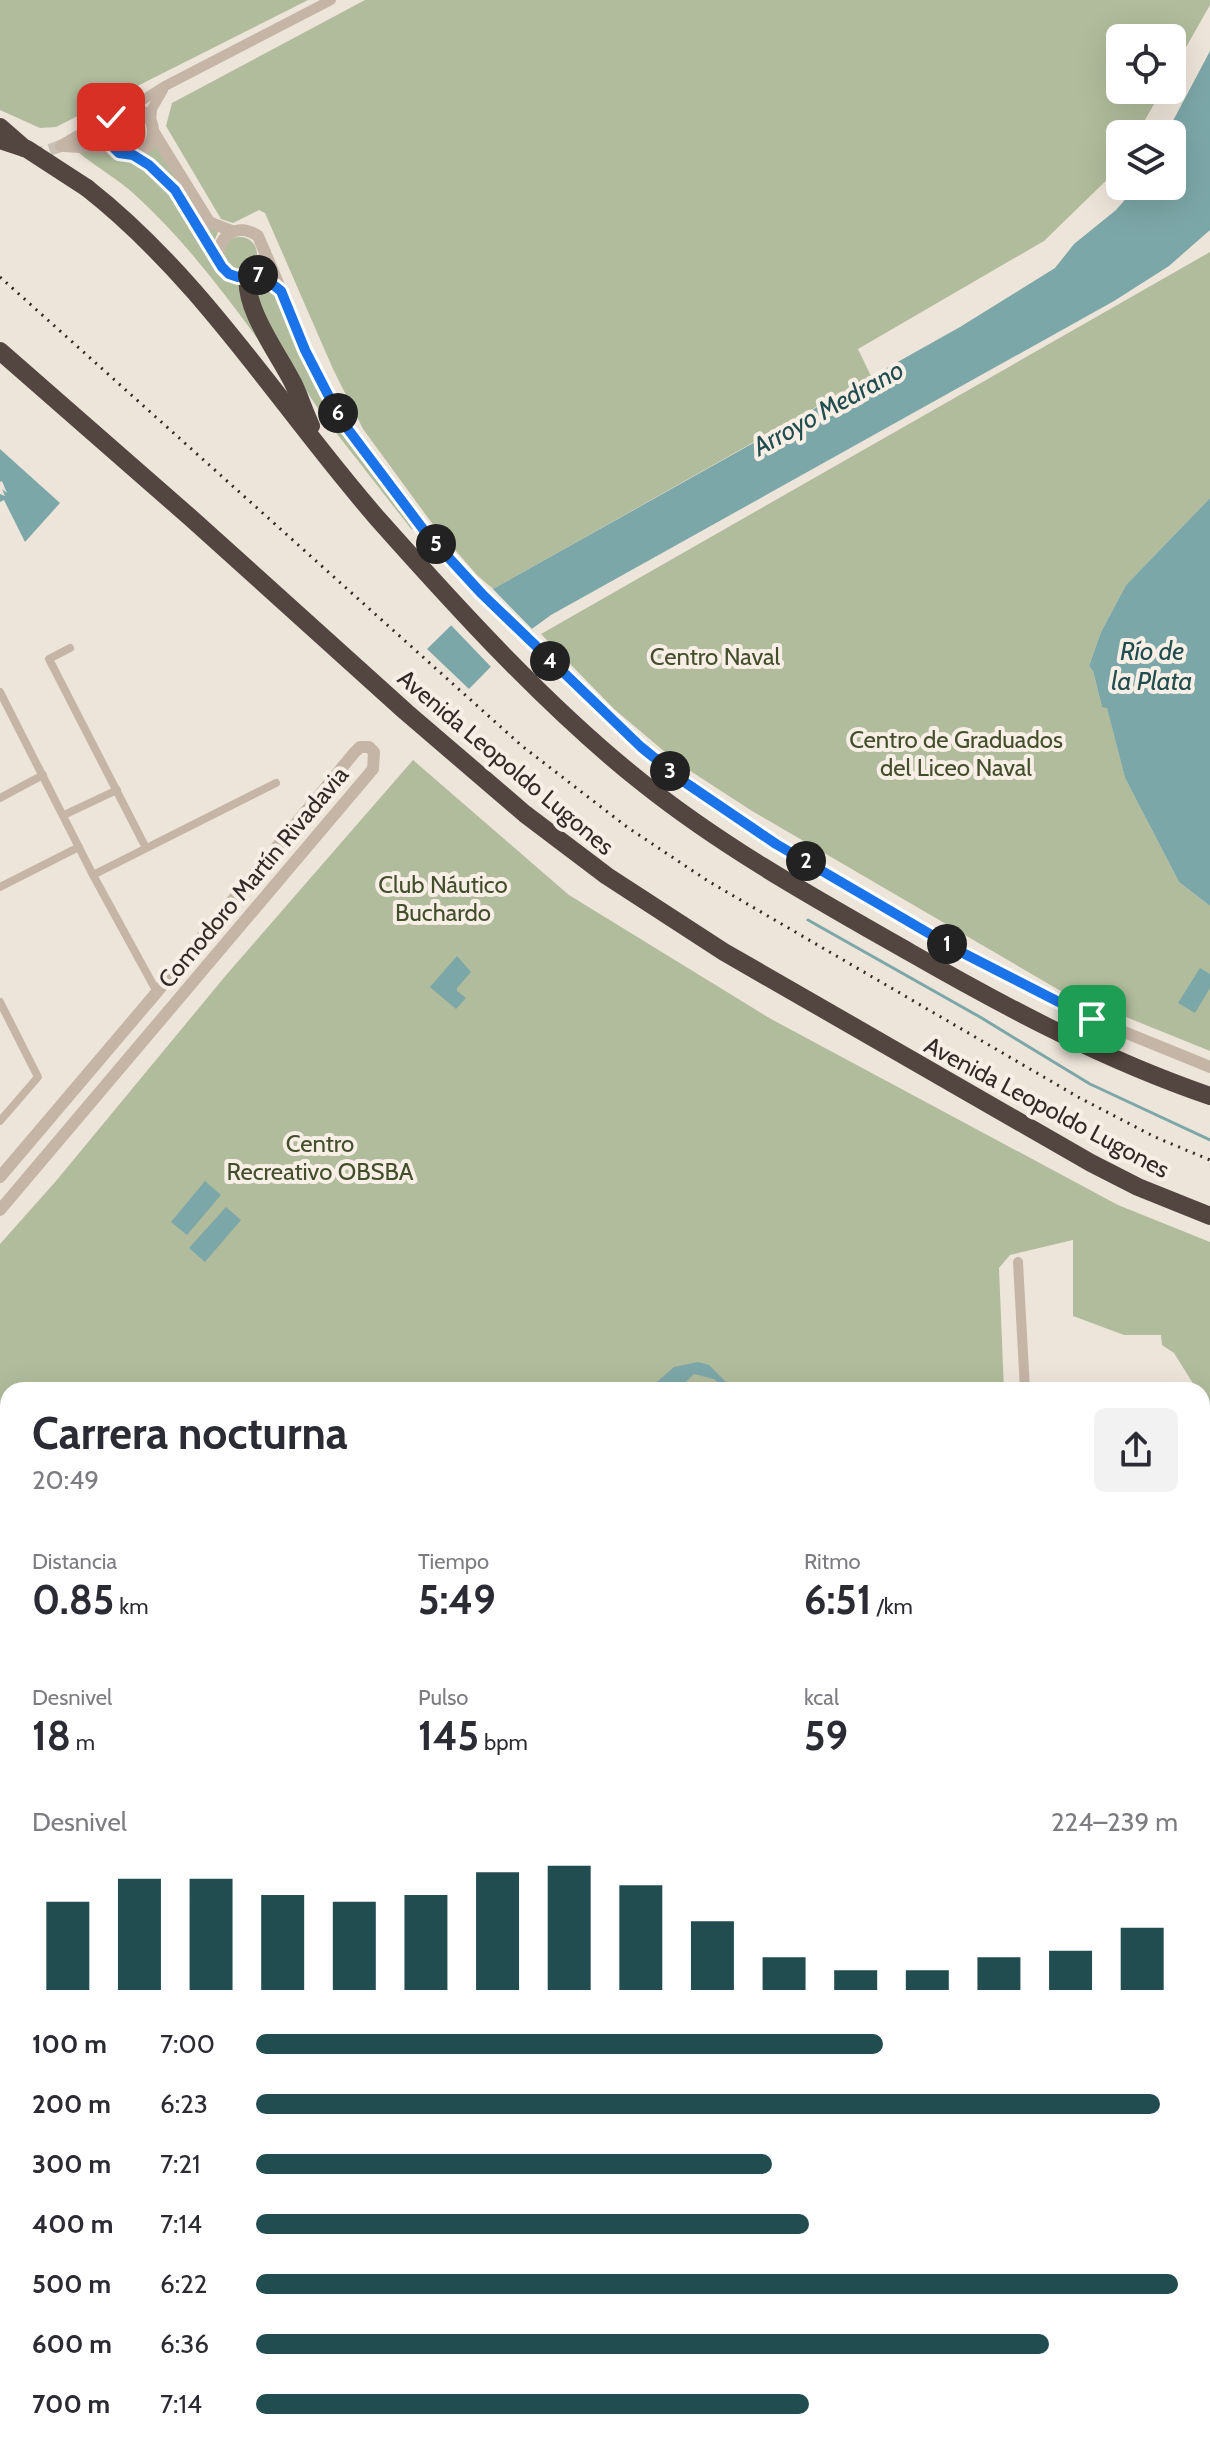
<!DOCTYPE html>
<html lang="es">
<meta charset="utf-8">
<style>
:root{--surface:#fff;--page:#f2f2f3;--text:#2b2b33;--muted:#7c7c81;--accent:#214d50}
body{margin:0;font-family:Cabin,sans-serif;background:var(--page);color:var(--text);height:100vh;display:flex;flex-direction:column;font-size:30px;white-space:nowrap}
*{box-sizing:border-box;margin:0}
p{font-size:26px;color:var(--muted)}
.icon{flex:none;width:44px;height:44px;fill:none;stroke:currentColor;stroke-width:2;stroke-linecap:round;stroke-linejoin:round}
.map{position:relative;flex:1;overflow:hidden}
.panel{position:absolute;left:0px;top:1382px;width:1210px;height:1068px;display:flex;flex-direction:column;background:var(--surface);border-radius:24px 24px 0 0;box-shadow:0 8px 32px #0002}
.panel>*{flex:none}
.buttons{position:absolute;left:1106px;top:24px;display:grid;gap:16px}
.buttons a{display:grid;place-items:center;width:80px;height:80px;border-radius:12px;background:var(--surface);box-shadow:0 8px 32px #0002;font-size:40px}
.pin{position:absolute;display:grid;place-items:center;width:68px;height:68px;color:#fff;margin:-34px;border-radius:16px;box-shadow:0 4px 12px #0006}
.km{position:absolute;width:40px;height:40px;margin:-20px;border-radius:50%;background:#222;color:#fff;font-size:22px;line-height:40px;text-align:center}
.round{display:grid;place-items:center;flex:none;width:84px;height:84px;border-radius:12px;background:var(--page)}
.overview{display:flex;align-items:center;justify-content:space-between;height:136px;padding:0 32px}
h1{font-size:44px;font-weight:800;line-height:60px}
.metrics{display:grid;grid-template-columns:repeat(3,1fr);gap:12px;height:136px;padding:8px 32px}
.metrics div{display:grid;align-content:center}
.metrics b{font-size:40px;font-weight:800}
.metrics small{font-size:22px;font-weight:400}
.metrics p{font-size:22px}
.chart{height:224px;padding:16px 32px}
.chart p{display:flex;justify-content:space-between}
.chart svg{width:100%;height:144px;margin-top:8px;stroke:var(--accent);stroke-width:6}
ul{padding:0 32px;list-style:none;font-size:26px}
li{display:grid;grid-template-columns:128px 96px 1fr;align-items:center;height:60px}
li i{height:20px;border-radius:10px;background:var(--accent)}
.map>svg:first-child{display:block}
.green{fill:#b1bc9c}
.water{fill:#7ca7a8}
.pier{fill:#eee5da}
.lines{fill:none;stroke-linecap:round;stroke-linejoin:round}
.stream{stroke:#7ca7a8;stroke-width:3}
.tertiary-tunnel{stroke:#c9c0b6;stroke-width:12;stroke-dasharray:12 6;stroke-linecap:butt}
.pedestrian{stroke:#c5b5a7;stroke-width:8}
.minor{stroke:#c5b5a7;stroke-width:10}
.tertiary{stroke:#c5b5a7;stroke-width:12}
.secondary{stroke:#988479;stroke-width:14}
.primary{stroke:#73625a;stroke-width:16}
.motorway{stroke:#53453f;stroke-width:18}
.rail{stroke:#332a27;stroke-width:3;stroke-dasharray:2 6;stroke-linecap:butt}
.motorway-bridge{stroke:#53453f;stroke-width:18}
.route-casing{stroke:#fff;stroke-width:16}
.route{stroke:#1a73e8;stroke-width:10}
.labels{text-anchor:middle;dominant-baseline:central;stroke-width:8;stroke-linejoin:round;paint-order:stroke}
.park-label{font-size:24px;fill:#434e2d;stroke:#f7efe6}
.street-label{font-size:24px;fill:#332a27;stroke:#f7efe6}
.water-label{font-size:26px;font-style:italic;fill:#214d50;stroke:#f7efe6}
</style>
<div class="map">
<svg width="1210" height="2450" viewBox="0 0 1210 2450">
<rect width="100%" height="100%" fill="#eee5da"/>
<g class="green">
<path d="M0,0H308L56,127L40,128L0,110Z"/>
<path d="M365,0H1210V5L1172,72V38H1120V90H1162L1137,134H1120V164L1117,170L1044,241L858,349L871,376L493,589L477,575L434,526L363,429L333,369L265,213L259,210L233,223L221,219L166,126L172,103Z"/>
<circle cx="128" cy="132" r="18"/>
<path d="M155,143L200,219L218,232L213,244L143,156Z"/>
<path d="M78,152C92,153 108,152 122,156C170,172 192,228 216,269L222,277L241,284L265,349C225,294 184,239 133,193C116,178 95,166 78,152Z"/>
<circle cx="240" cy="254" r="17"/>
<path d="M1210,252V498L1126,585L1101,632L1089,666L1093,671L1102,707H1107L1125,778L1179,882L1210,906V1051L1059,990L752,811L678,763L614,709L541,634Z"/>
<path d="M256,281L264,282L272,289L313,383L334,422L413,528L412,530L323,416L297,377L251,293Z"/>
<path d="M413,760L569,895L771,1019L1118,1205L1210,1242V1437L1202,1442V1390H1187L1194,1385L1174,1353L1162,1345L1161,1335H1124L1073,1316V1240L1010,1255L999,1268L1004,1390H8V1546L0,1537V1244L56,1181L227,974Z"/>
<path d="M1210,1470V1972L1202,1984V1475Z"/>
<path d="M1202,2217L1210,2222V2283L1202,2278Z"/>
</g>
<g class="water">
<path d="M1210,51V230L1169,266L1114,301L551,615L518,639L469,689L427,649L477,600L493,589L960,327L1055,268L1074,244L1116,210L1137,186H1172V134H1166Z"/>
<path d="M0,449L60,503L25,542L4,500L0,502V494L5,496L2,489L7,493L2,481L0,482Z"/>
<path d="M1210,498V906L1179,882L1125,778L1107,708L1102,707L1093,671L1089,666L1101,632L1126,585Z"/>
<path d="M457,956L471,972L457,988V991L466,998L456,1009L430,987Z"/>
<path d="M1200,968L1210,974V988L1195,1013L1178,1003Z"/>
<path d="M205,1181L221,1195L187,1235L171,1222Z"/>
<path d="M226,1207L241,1220L205,1262L189,1248Z"/>
<path d="M698,1362L709,1365L734,1390H726L714,1379L694,1374L677,1390H648L674,1367Z"/>
</g>
<path class="pier" d="M490,586L535,632L521,642L494,670L448,622L474,597Z"/>
<g class="lines">
<path class="stream" d="M808,920L980,1017L1090,1084L1210,1140"/>
<path class="tertiary-tunnel" d="M32,152L40,153L61,146"/>
<g class="pedestrian">
<path d="M70,648L49,659L146,848"/>
<path d="M0,692L93,875L157,992"/>
<path d="M0,798L43,775"/>
<path d="M64,815L117,790"/>
<path d="M93,875L276,783"/>
<path d="M0,887L79,847"/>
<path d="M0,1002L38,1077L0,1121"/>
</g>
<g class="minor">
<path d="M130,108L165,86L331,0"/>
<path d="M151,121L152,109L163,90"/>
<path d="M1018,1262L1025,1390"/>
<path d="M0,1612L8,1607"/>
<path d="M0,1795L8,1790"/>
<path d="M0,1954L8,1967"/>
<path d="M0,2273L8,2287"/>
<path d="M0,2387L8,2382"/>
<path d="M103,2442L108,2450"/>
<path d="M294,2442L299,2450"/>
<path d="M488,2442L493,2450"/>
<path d="M1024,2442L1036,2450"/>
<path d="M208,2450L222,2442"/>
</g>
<g class="tertiary">
<circle cx="130" cy="131" r="23"/>
<path d="M153,131L209,222L232,231"/>
<path d="M61,146L111,117"/>
<path d="M64,146L114,149"/>
<path d="M133,155C148,165 165,176 175,191C191,213 218,284 249,276C260,273 264,262 265,252"/>
<path d="M218,258C218,235 238,222 258,236L317,375L341,420L361,449L426,533L469,580L641,747L683,781L731,815L959,951L1092,1019L1210,1067"/>
<path d="M0,1177L157,992L354,753L360,747H369L374,752L373,769L0,1210"/>
<path d="M0,2186L8,2181"/>
<path d="M530,2450L544,2442"/>
</g>
<g class="secondary">
<path d="M1202,2018L1210,2006"/>
<path d="M1202,2309L1210,2314"/>
<path d="M899,2450L904,2442"/>
</g>
<g class="primary">
<path d="M0,1581L8,1590"/>
<path d="M834,2442L842,2450"/>
</g>
<g class="motorway">
<path d="M0,127L24,148"/>
<path d="M87,188C204,280 281,408 378,519C458,609 550,710 644,784C727,850 820,901 911,953C1007,1008 1105,1060 1210,1096"/>
<path d="M248,276C243,308 280,356 294,385C300,398 305,413 311,426"/>
<path d="M0,351L192,519L406,712L525,814L607,876L724,952L1091,1163L1138,1187L1210,1216"/>
</g>
<path class="rail" d="M0,277L522,746L627,827L708,881L1078,1097L1155,1137L1210,1160"/>
<path class="motorway-bridge" d="M0,140L27,149L87,188"/>
</g>
<g class="lines">
<defs>
<path id="route" d="M111,117L106,130L109,143L119,153L133,155L149,165L175,190L222,267L229,274L238,277L254,273L262,276L281,291L305,350L341,420L426,533L482,594L641,747L683,781L776,844L959,951L1092,1019"/>
</defs>
<use href="#route" class="route-casing"/>
<use href="#route" class="route"/>
</g>
<g class="labels">
<g class="park-label">
<text x="715" y="656">Centro Naval</text>
<text x="956" y="739">Centro de Graduados<tspan x="956" dy="28">del Liceo Naval</tspan></text>
<text x="443" y="884">Club Náutico<tspan x="443" dy="28">Buchardo</tspan></text>
<text x="320" y="1143">Centro<tspan x="320" dy="28">Recreativo OBSBA</tspan></text>
</g>
<g class="street-label">
<text transform="translate(506 762) rotate(40)">Avenida Leopoldo Lugones</text>
<text transform="translate(253 877) rotate(-50)">Comodoro Martín Rivadavia</text>
<text transform="translate(1047 1107) rotate(28)">Avenida Leopoldo Lugones</text>
</g>
<g class="water-label">
<text transform="translate(828 408) rotate(-29)">Arroyo Medrano</text>
<text x="1152" y="651">Río de<tspan x="1152" dy="30">la Plata</tspan></text>
</g>
</g>
</svg>
<div class="buttons">
<a><svg class="icon" aria-label="locate" viewBox="0 0 24 24"><circle cx="12" cy="12" r="6"/><path d="M12 2v4M12 18v4M2 12h4M18 12h4"/></svg></a>
<a><svg class="icon" aria-label="layers" viewBox="0 0 24 24"><path d="M12 4l9 5-9 5-9-5zM3 14l9 5 9-5"/></svg></a>
</div>
<div class="pin" style="left:1092px;top:1019px;background:#1e9e55"><svg class="icon" aria-label="arrive" viewBox="0 0 24 24"><path d="M6 21V4h12l-3 4 3 4H6"/></svg></div>
<div class="pin" style="left:111px;top:117px;background:#d93025"><svg class="icon" aria-label="check" viewBox="0 0 24 24"><path d="M5 12l5 5 9-10"/></svg></div>
<b class="km" style="left:947px;top:944px">1</b>
<b class="km" style="left:806px;top:861px">2</b>
<b class="km" style="left:670px;top:771px">3</b>
<b class="km" style="left:550px;top:661px">4</b>
<b class="km" style="left:436px;top:544px">5</b>
<b class="km" style="left:338px;top:413px">6</b>
<b class="km" style="left:258px;top:275px">7</b>
<section class="panel">
<div class="overview"><div><h1>Carrera nocturna</h1><p>20:49</p></div><a class="round"><svg class="icon" aria-label="share" viewBox="0 0 24 24"><path d="M12 15V3M7 8l5-5 5 5M5 13v7h14v-7"/></svg></a></div>
<div class="metrics">
<div><p>Distancia</p><b>0.85<small> km</small></b></div>
<div><p>Tiempo</p><b>5:49</b></div>
<div><p>Ritmo</p><b>6:51<small> /km</small></b></div>
</div>
<div class="metrics">
<div><p>Desnivel</p><b>18<small> m</small></b></div>
<div><p>Pulso</p><b>145<small> bpm</small></b></div>
<div><p>kcal</p><b>59</b></div>
</div>
<div class="chart"><p><span>Desnivel</span>224–239 m</p>
<svg viewBox="0 0 160 44" preserveAspectRatio="none"><path d="M5 44V17M15 44V10M25 44V10M35 44V15M45 44V17M55 44V15M65 44V8M75 44V6M85 44V12M95 44V23M105 44V34M115 44V38M125 44V38M135 44V34M145 44V32M155 44V25"/></svg>
</div>
<ul>
<li><b>100 m</b>7:00<i style="width:68%"></i></li>
<li><b>200 m</b>6:23<i style="width:98%"></i></li>
<li><b>300 m</b>7:21<i style="width:56%"></i></li>
<li><b>400 m</b>7:14<i style="width:60%"></i></li>
<li><b>500 m</b>6:22<i style="width:100%"></i></li>
<li><b>600 m</b>6:36<i style="width:86%"></i></li>
<li><b>700 m</b>7:14<i style="width:60%"></i></li>
</ul>
</section>
</div>
